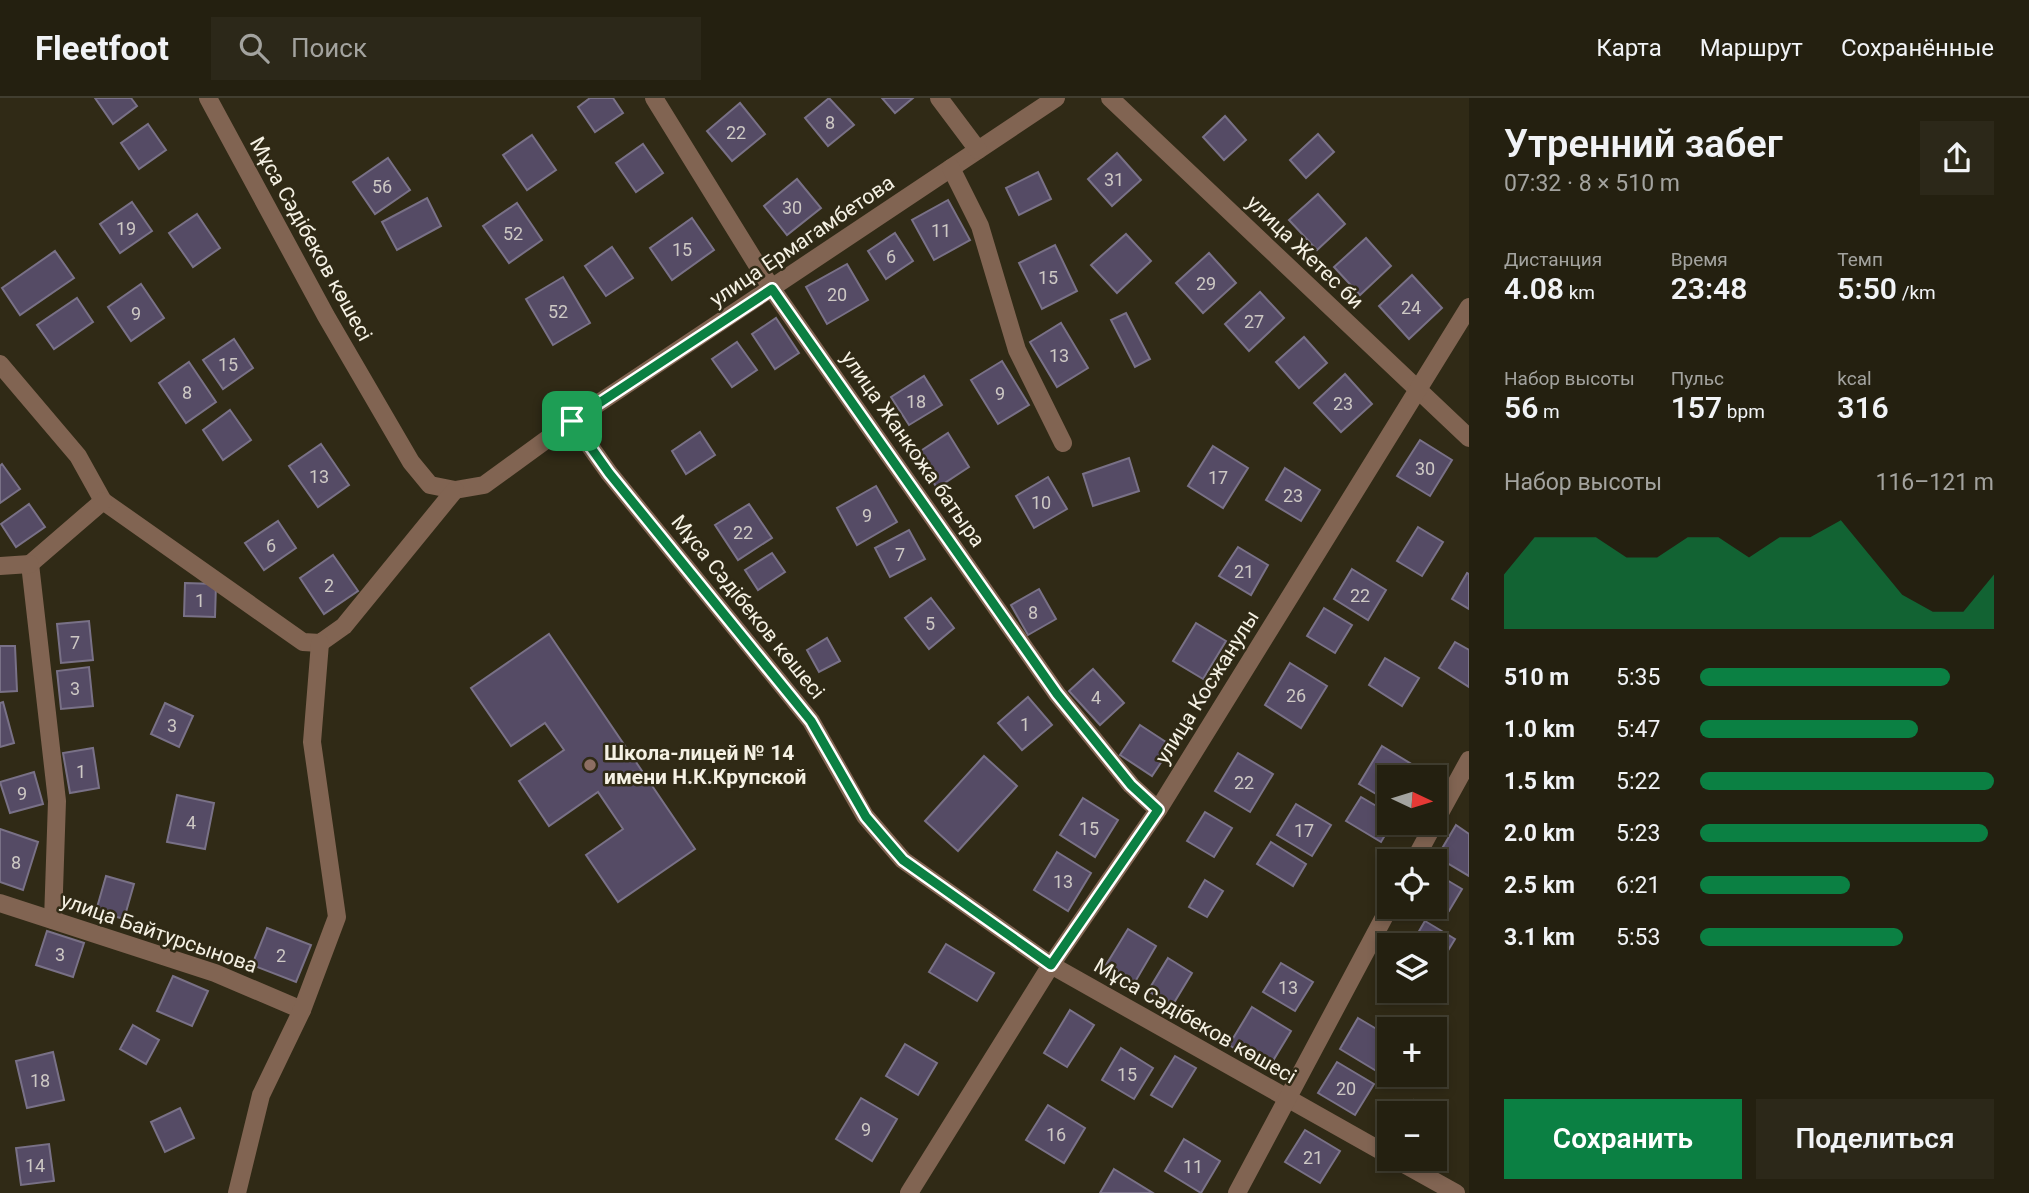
<!DOCTYPE html>
<html lang="ru">
<meta charset="utf-8">
<style>
:root{--surface:#242010;--page:#2c2819;--text:#f1f3f6;--muted:#a3a39f;--line:#413e30;--accent:#0b8043}
body{margin:0;font-family:Roboto,sans-serif;background:var(--page);color:var(--text);height:100vh;display:flex;flex-direction:column;font-size:26px;white-space:nowrap}
*{box-sizing:border-box;margin:0}
p{font-size:23px;color:var(--muted)}
.icon{flex:none;width:38px;height:38px;fill:none;stroke:currentColor;stroke-width:2;stroke-linecap:round;stroke-linejoin:round}
.map{position:relative;flex:1;overflow:hidden}
.details{display:flex;flex-direction:column;background:var(--surface);width:560px}
.details>*{flex:none}
.needle{width:46px;rotate:94deg}
.tools{position:absolute;left:1377px;top:667px;display:grid;gap:14px}
.tools a{display:grid;place-items:center;width:70px;height:70px;border-radius:0px;background:var(--surface);box-shadow:0 4px 10px #0003,0 0 0 2px var(--line);font-size:35px}
.pin{position:absolute;display:grid;place-items:center;width:60px;height:60px;color:#fff;margin:-30px;border-radius:14px;box-shadow:0 4px 10px #0006}
.round{display:grid;place-items:center;flex:none;width:74px;height:74px;border-radius:0px;background:var(--page)}
.overview{display:flex;align-items:center;justify-content:space-between;height:119px;padding:0 35px}
h1{font-size:38px;font-weight:600;line-height:52px}
.metrics{display:grid;grid-template-columns:repeat(3,1fr);gap:10px;height:119px;padding:7px 35px}
.metrics div{display:grid;align-content:center}
.metrics b{font-size:30px;font-weight:600}
.metrics small{font-size:19px;font-weight:400}
.metrics p{font-size:19px}
.chart{height:196px;padding:14px 35px}
.chart p{display:flex;justify-content:space-between}
.chart svg{width:100%;height:126px;margin-top:7px;fill:var(--accent);opacity:.7}
.primary-button{display:flex;gap:14px;margin-top:auto;padding:14px 35px}
.primary-button a{flex:1;height:80px;border-radius:0px;background:var(--accent);color:#fff;font-size:28px;font-weight:600;line-height:80px;text-align:center}
.primary-button a+a{background:var(--page);color:var(--text)}
ul{padding:0 35px;list-style:none;font-size:23px}
li{display:grid;grid-template-columns:112px 84px 1fr;align-items:center;height:52px}
li i{height:18px;border-radius:9px;background:var(--accent)}
header{display:flex;align-items:center;gap:42px;box-sizing:border-box;height:98px;padding:0 35px;background:var(--surface);border-bottom:2px solid var(--line)}
header strong{font-size:33px}
nav{display:flex;gap:38px;margin-inline-start:auto;font-size:24px}
.search{width:490px;height:63px;background:var(--page);display:flex;align-items:center;gap:18px;box-sizing:border-box;padding:0 24px;border-radius:0px;color:var(--muted);font-size:26px}
main{display:flex;flex:1;min-height:0}
.map>svg:first-child{display:block}
.building{fill:#554b65;stroke:#797187;stroke-width:2}
.lines{fill:none;stroke-linecap:round;stroke-linejoin:round}
.street{stroke:#816452;stroke-width:18}
.route-casing{stroke:#fff;stroke-width:14}
.route{stroke:#0b8043;stroke-width:9}
.education-dot{fill:#8d6e63;stroke:#302a16;stroke-width:2.5}
.labels{text-anchor:middle;dominant-baseline:central;stroke-width:5;stroke-linejoin:round;paint-order:stroke}
.number-label{font-size:18px;fill:#cdc8c4}
.street-label{font-size:21px;fill:#f5f1e4;stroke:#302a16}
.poi-label{font-size:21px;font-weight:bold;fill:#f5f1e4;stroke:#302a16;text-anchor:start}
</style>
<header>
<strong>Fleetfoot</strong>
<div class="search"><svg class="icon" aria-label="search" viewBox="0 0 24 24"><circle cx="10" cy="10" r="6"/><path d="M15 15l6 6"/></svg>Поиск</div>
<nav><a>Карта</a><a>Маршрут</a><a>Сохранённые</a></nav>
</header>
<main>
<div class="map">
<svg width="1469" height="1095" viewBox="0 0 1469 1095">
<rect width="100%" height="100%" fill="#302a16"/>
<g class="building">
<path d="M95,0H131L137,8L113,26Z"/>
<path d="M590,0H613L623,15L595,34L578,9Z"/>
<path d="M829,0L854,27L828,48L805,20Z"/>
<path d="M882,0H913L895,15Z"/>
<path d="M740,5L765,36L732,63L707,33Z"/>
<path d="M1225,18L1246,42L1224,62L1203,39Z"/>
<path d="M148,26L166,52L139,71L121,45Z"/>
<path d="M1318,36L1334,54L1306,80L1290,62Z"/>
<path d="M532,37L556,72L527,92L503,57Z"/>
<path d="M643,46L663,75L636,94L616,65Z"/>
<path d="M1117,55L1141,82L1112,108L1088,81Z"/>
<path d="M388,60L410,92L375,116L353,84Z"/>
<path d="M1038,74L1051,101L1019,117L1006,90Z"/>
<path d="M797,81L821,110L787,137L764,108Z"/>
<path d="M1318,96L1345,126L1317,152L1289,122Z"/>
<path d="M427,100L441,128L397,152L382,124Z"/>
<path d="M948,102L970,142L934,162L912,122Z"/>
<path d="M132,104L152,133L120,155L100,126Z"/>
<path d="M517,105L542,142L509,165L483,128Z"/>
<path d="M197,116L220,150L193,169L169,135Z"/>
<path d="M692,120L714,152L672,182L650,150Z"/>
<path d="M895,135L913,163L886,181L868,153Z"/>
<path d="M1126,136L1151,163L1117,195L1091,167Z"/>
<path d="M1366,140L1391,168L1360,197L1334,169Z"/>
<path d="M1055,147L1077,193L1042,211L1019,165Z"/>
<path d="M612,149L633,180L606,198L585,168Z"/>
<path d="M55,153L74,180L20,217L2,190Z"/>
<path d="M1209,155L1236,185L1203,215L1176,185Z"/>
<path d="M847,166L868,202L827,226L806,189Z"/>
<path d="M1412,177L1442,210L1409,241L1379,208Z"/>
<path d="M563,179L590,225L553,247L526,201Z"/>
<path d="M141,186L164,220L131,243L108,209Z"/>
<path d="M1260,194L1284,220L1249,253L1225,226Z"/>
<path d="M77,200L93,224L54,251L37,227Z"/>
<path d="M1126,215L1150,261L1135,269L1111,222Z"/>
<path d="M776,220L799,255L775,271L752,236Z"/>
<path d="M1061,225L1088,270L1057,289L1030,244Z"/>
<path d="M1304,239L1327,265L1299,290L1276,264Z"/>
<path d="M234,241L253,270L223,291L203,262Z"/>
<path d="M737,244L757,272L732,289L712,261Z"/>
<path d="M1002,263L1029,307L998,326L971,282Z"/>
<path d="M189,264L216,304L186,325L159,285Z"/>
<path d="M1345,276L1372,306L1341,334L1314,305Z"/>
<path d="M924,278L942,307L909,327L891,299Z"/>
<path d="M230,312L251,342L223,362L203,332Z"/>
<path d="M700,334L715,357L686,376L672,353Z"/>
<path d="M948,335L969,369L937,390L916,356Z"/>
<path d="M1420,342L1452,362L1430,398L1397,378Z"/>
<path d="M321,346L349,387L318,409L289,368Z"/>
<path d="M1213,348L1248,370L1223,410L1188,388Z"/>
<path d="M1129,360L1139,393L1093,408L1083,376Z"/>
<path d="M2,366L20,391L0,405V368Z"/>
<path d="M1285,370L1320,392L1301,423L1266,402Z"/>
<path d="M1048,379L1067,411L1034,430L1016,398Z"/>
<path d="M876,388L897,424L857,447L837,410Z"/>
<path d="M29,406L45,429L16,449L1,426Z"/>
<path d="M749,406L772,440L738,462L715,427Z"/>
<path d="M278,423L296,450L264,472L245,445Z"/>
<path d="M1418,429L1443,444L1422,478L1397,463Z"/>
<path d="M909,432L925,461L890,479L875,450Z"/>
<path d="M1238,449L1268,467L1251,497L1219,478Z"/>
<path d="M772,455L785,474L758,492L745,472Z"/>
<path d="M333,457L358,493L324,516L300,480Z"/>
<path d="M1352,471L1386,492L1368,522L1334,501Z"/>
<path d="M1467,475L1469,476V511L1452,501Z"/>
<path d="M185,485L216,486L215,519L184,518Z"/>
<path d="M1039,491L1056,521L1028,537L1011,507Z"/>
<path d="M931,500L954,530L929,551L905,520Z"/>
<path d="M1324,510L1352,527L1335,555L1307,538Z"/>
<path d="M89,523L93,562L61,565L57,526Z"/>
<path d="M1196,525L1226,543L1203,581L1173,563Z"/>
<path d="M549,536L695,751L618,804L586,757L623,731L598,694L549,728L519,683L564,652L545,625L511,648L471,590Z"/>
<path d="M827,540L840,563L819,574L807,552Z"/>
<path d="M1455,544L1469,552V589L1439,570Z"/>
<path d="M0,548H15L17,593L0,594Z"/>
<path d="M1385,560L1419,580L1402,608L1369,587Z"/>
<path d="M1290,565L1327,588L1301,630L1265,607Z"/>
<path d="M89,569L93,608L61,611L57,573Z"/>
<path d="M1093,571L1124,605L1100,627L1069,593Z"/>
<path d="M1028,599L1052,627L1022,652L998,625Z"/>
<path d="M3,604L14,645L0,649V605Z"/>
<path d="M165,605L193,618L179,649L151,636Z"/>
<path d="M1140,627L1172,648L1152,678L1120,657Z"/>
<path d="M1382,648L1423,673L1420,679H1390V704L1359,686Z"/>
<path d="M93,650L99,690L70,695L63,655Z"/>
<path d="M1238,655L1273,676L1250,714L1215,693Z"/>
<path d="M984,658L1017,688L958,753L925,723Z"/>
<path d="M34,674L43,706L10,715L0,684Z"/>
<path d="M177,697L214,705L205,751L167,744Z"/>
<path d="M1361,699L1390,716V724H1393L1381,744L1346,723Z"/>
<path d="M1083,700L1118,722L1095,759L1060,737Z"/>
<path d="M1296,706L1331,727L1312,758L1277,737Z"/>
<path d="M1205,714L1232,730L1214,759L1187,743Z"/>
<path d="M1456,727L1469,736V778L1437,759Z"/>
<path d="M0,731L38,744L23,792L0,784Z"/>
<path d="M1271,744L1306,766L1293,788L1257,766Z"/>
<path d="M1057,754L1091,775L1068,813L1034,792Z"/>
<path d="M1435,775L1462,791L1449,813L1435,805Z"/>
<path d="M106,778L134,786L124,821L96,813Z"/>
<path d="M1205,782L1223,793L1207,819L1189,809Z"/>
<path d="M1425,823L1455,841L1435,874V847H1411Z"/>
<path d="M267,830L311,847L296,884L252,867Z"/>
<path d="M1128,831L1156,848L1135,884L1106,867Z"/>
<path d="M47,833L84,845L73,879L36,867Z"/>
<path d="M946,846L994,875L977,903L929,874Z"/>
<path d="M1168,860L1192,875L1172,908L1148,893Z"/>
<path d="M1281,865L1313,884L1295,913L1263,894Z"/>
<path d="M173,878L208,893L192,928L157,913Z"/>
<path d="M1252,909L1291,933L1268,971L1229,947Z"/>
<path d="M1070,912L1094,927L1067,969L1044,955Z"/>
<path d="M1358,920L1390,939V956L1378,974L1340,951Z"/>
<path d="M133,927L159,942L146,966L120,951Z"/>
<path d="M905,946L937,965L918,997L886,978Z"/>
<path d="M1121,950L1153,970L1134,1001L1102,982Z"/>
<path d="M53,954L64,1002L27,1010L16,963Z"/>
<path d="M1175,958L1196,970L1172,1009L1151,997Z"/>
<path d="M1337,964L1374,986L1355,1017L1318,995Z"/>
<path d="M861,1000L897,1021L872,1063L836,1041Z"/>
<path d="M1414,1002L1446,1019L1435,1039V1015H1406Z"/>
<path d="M1048,1007L1085,1030L1064,1065L1026,1042Z"/>
<path d="M180,1010L194,1040L165,1054L151,1024Z"/>
<path d="M1305,1032L1340,1053L1320,1085L1285,1064Z"/>
<path d="M1184,1041L1220,1063L1201,1095L1165,1073Z"/>
<path d="M49,1046L54,1083L21,1087L16,1050Z"/>
<path d="M1114,1071L1153,1095H1100Z"/>
</g>
<g class="lines">
<g class="street">
<path d="M208,0L326,218L411,364L430,387L455,392L484,387L572,323L1056,0"/>
<path d="M654,0L772,191L1057,596L1131,687L1158,712"/>
<path d="M939,0L978,52"/>
<path d="M1110,0L1469,340"/>
<path d="M951,70L980,128L1017,252L1063,345"/>
<path d="M0,266L78,358L103,403L303,544L320,545L344,528L455,392"/>
<path d="M572,323L609,375L811,623L865,718L903,762L1051,867L1390,1058"/>
<path d="M30,466L57,703L53,822"/>
<path d="M30,466L103,403"/>
<path d="M0,468L30,466"/>
<path d="M1435,724L1469,662"/>
<path d="M1414,763L1435,724"/>
<path d="M0,805L215,875L302,912"/>
<path d="M1393,1060L1456,1095"/>
<path d="M237,1095L261,997L302,912L337,819L312,644L320,545"/>
<path d="M909,1095L1051,867L1158,712L1469,209"/>
<path d="M1237,1095L1390,808"/>
</g>
</g>
<g class="lines">
<defs>
<path id="route" d="M772,191L1057,596L1131,687L1158,712L1051,867L903,762L866,719L811,623L609,375L572,323Z"/>
</defs>
<use href="#route" class="route-casing"/>
<use href="#route" class="route"/>
</g>
<circle class="education-dot" cx="590" cy="667" r="7"/>
<g class="labels">
<g class="number-label">
<text x="830" y="24">8</text>
<text x="736" y="34">22</text>
<text x="1114" y="81">31</text>
<text x="382" y="88">56</text>
<text x="792" y="109">30</text>
<text x="126" y="130">19</text>
<text x="941" y="132">11</text>
<text x="513" y="135">52</text>
<text x="682" y="151">15</text>
<text x="891" y="158">6</text>
<text x="1048" y="179">15</text>
<text x="1206" y="185">29</text>
<text x="837" y="196">20</text>
<text x="1411" y="209">24</text>
<text x="558" y="213">52</text>
<text x="136" y="215">9</text>
<text x="1254" y="223">27</text>
<text x="1059" y="257">13</text>
<text x="228" y="266">15</text>
<text x="187" y="294">8</text>
<text x="1000" y="295">9</text>
<text x="916" y="303">18</text>
<text x="1343" y="305">23</text>
<text x="1425" y="370">30</text>
<text x="319" y="378">13</text>
<text x="1218" y="379">17</text>
<text x="1293" y="397">23</text>
<text x="1041" y="404">10</text>
<text x="867" y="417">9</text>
<text x="743" y="434">22</text>
<text x="271" y="447">6</text>
<text x="900" y="456">7</text>
<text x="1244" y="473">21</text>
<text x="329" y="487">2</text>
<text x="1360" y="497">22</text>
<text x="200" y="502">1</text>
<text x="1033" y="514">8</text>
<text x="930" y="525">5</text>
<text x="75" y="544">7</text>
<text x="75" y="590">3</text>
<text x="1296" y="597">26</text>
<text x="1096" y="599">4</text>
<text x="1025" y="626">1</text>
<text x="172" y="627">3</text>
<text x="81" y="673">1</text>
<text x="1244" y="684">22</text>
<text x="22" y="695">9</text>
<text x="191" y="724">4</text>
<text x="1089" y="730">15</text>
<text x="1304" y="732">17</text>
<text x="16" y="764">8</text>
<text x="1063" y="783">13</text>
<text x="60" y="856">3</text>
<text x="281" y="857">2</text>
<text x="1288" y="889">13</text>
<text x="1127" y="976">15</text>
<text x="40" y="982">18</text>
<text x="1346" y="990">20</text>
<text x="866" y="1031">9</text>
<text x="1056" y="1036">16</text>
<text x="1313" y="1059">21</text>
<text x="35" y="1067">14</text>
<text x="1193" y="1068">11</text>
</g>
<g class="street-label">
<text transform="translate(311 141) rotate(61)">Мұса Сәдібеков көшесі</text>
<text transform="translate(802 143) rotate(-34)">улица Ермагамбетова</text>
<text transform="translate(1305 154) rotate(44)">улица Жетес би</text>
<text transform="translate(913 351) rotate(55)">улица Жанкожа батыра</text>
<text transform="translate(748 509) rotate(51)">Мұса Сәдібеков көшесі</text>
<text transform="translate(1207 589) rotate(-58)">улица Косжанулы</text>
<text transform="translate(159 835) rotate(19)">улица Байтурсынова</text>
<text transform="translate(1195 923) rotate(30)">Мұса Сәдібеков көшесі</text>
</g>
<g class="poi-label">
<text x="604" y="655">Школа-лицей № 14<tspan x="604" dy="24">имени Н.К.Крупской</tspan></text>
</g>
</g>
</svg>
<div class="tools">
<a><svg class="needle" viewBox="-14 -14 28 28"><path d="M0-13l5 13h-10z" fill="#e53935"/><path d="M0 13l5-13h-10z" fill="#a3a39f"/></svg></a>
<a><svg class="icon" aria-label="locate" viewBox="0 0 24 24"><circle cx="12" cy="12" r="6"/><path d="M12 2v4M12 18v4M2 12h4M18 12h4"/></svg></a>
<a><svg class="icon" aria-label="layers" viewBox="0 0 24 24"><path d="M12 4l9 5-9 5-9-5zM3 14l9 5 9-5"/></svg></a>
<a>+</a>
<a>−</a>
</div>
<div class="pin" style="left:572px;top:323px;background:#1e9e55"><svg class="icon" aria-label="arrive" viewBox="0 0 24 24"><path d="M6 21V4h12l-3 4 3 4H6"/></svg></div>
</div>
<section class="details">
<div class="overview"><div><h1>Утренний забег</h1><p>07:32 · 8 × 510 m</p></div><a class="round"><svg class="icon" aria-label="share" viewBox="0 0 24 24"><path d="M12 15V3M7 8l5-5 5 5M5 13v7h14v-7"/></svg></a></div>
<div class="metrics">
<div><p>Дистанция</p><b>4.08<small> km</small></b></div>
<div><p>Время</p><b>23:48</b></div>
<div><p>Темп</p><b>5:50<small> /km</small></b></div>
</div>
<div class="metrics">
<div><p>Набор высоты</p><b>56<small> m</small></b></div>
<div><p>Пульс</p><b>157<small> bpm</small></b></div>
<div><p>kcal</p><b>316</b></div>
</div>
<div class="chart"><p><span>Набор высоты</span>116–121 m</p>
<svg viewBox="0 0 160 44" preserveAspectRatio="none"><path d="M0 44V25L10 12L20 12L30 12L40 19L50 19L60 12L70 12L80 19L90 12L100 12L110 6L120 19L130 32L140 38L150 38L160 25V44z"/></svg>
</div>
<ul>
<li><b>510 m</b>5:35<i style="width:85%"></i></li>
<li><b>1.0 km</b>5:47<i style="width:74%"></i></li>
<li><b>1.5 km</b>5:22<i style="width:100%"></i></li>
<li><b>2.0 km</b>5:23<i style="width:98%"></i></li>
<li><b>2.5 km</b>6:21<i style="width:51%"></i></li>
<li><b>3.1 km</b>5:53<i style="width:69%"></i></li>
</ul>
<div class="primary-button"><a>Сохранить</a><a>Поделиться</a></div>
</section>
</main>
